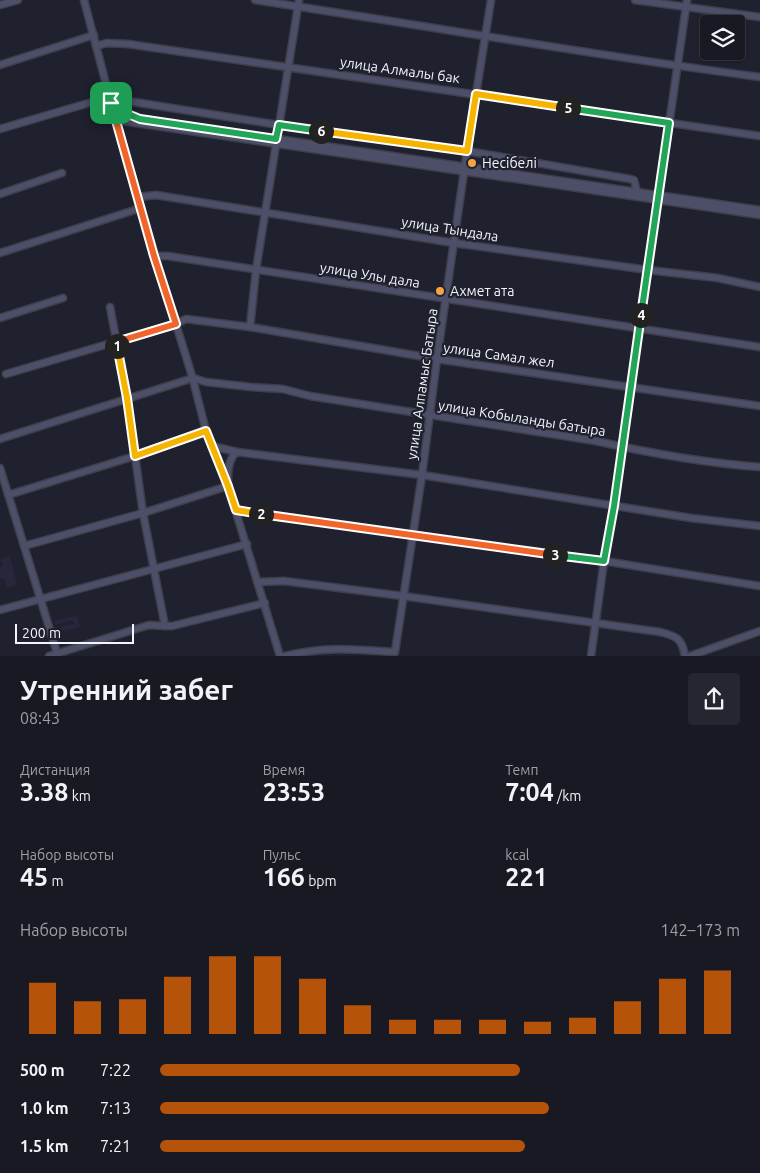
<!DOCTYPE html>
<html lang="ru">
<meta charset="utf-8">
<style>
:root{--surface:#181922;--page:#25262f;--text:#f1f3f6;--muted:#9fa0a5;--line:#363840;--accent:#b45309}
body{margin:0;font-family:Ubuntu,sans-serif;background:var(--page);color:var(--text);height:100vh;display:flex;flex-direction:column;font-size:19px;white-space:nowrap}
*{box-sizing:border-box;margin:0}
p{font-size:16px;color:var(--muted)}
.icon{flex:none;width:28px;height:28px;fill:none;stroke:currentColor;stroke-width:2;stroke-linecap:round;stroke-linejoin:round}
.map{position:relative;height:656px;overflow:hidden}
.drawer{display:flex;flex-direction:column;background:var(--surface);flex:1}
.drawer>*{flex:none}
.buttons{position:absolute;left:700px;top:15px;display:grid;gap:10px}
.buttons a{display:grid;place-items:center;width:45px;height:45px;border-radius:5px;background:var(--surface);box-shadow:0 1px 4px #0004,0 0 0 1px var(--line);font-size:25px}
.scale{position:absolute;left:15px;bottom:12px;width:119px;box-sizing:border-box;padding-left:5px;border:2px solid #f3f4fd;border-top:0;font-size:14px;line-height:18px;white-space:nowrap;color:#f3f4fd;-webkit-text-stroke:4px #20212e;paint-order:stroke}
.pin{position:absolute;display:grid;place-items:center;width:42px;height:42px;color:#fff;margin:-21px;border-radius:10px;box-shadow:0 2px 8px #0006}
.km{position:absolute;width:25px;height:25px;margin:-12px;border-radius:50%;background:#222;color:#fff;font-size:14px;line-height:25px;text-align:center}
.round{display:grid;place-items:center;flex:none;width:52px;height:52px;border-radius:5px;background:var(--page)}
.head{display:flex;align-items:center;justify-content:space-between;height:85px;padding:0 20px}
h1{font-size:28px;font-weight:600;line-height:38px}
.figures{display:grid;grid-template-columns:repeat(3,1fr);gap:8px;height:85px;padding:5px 20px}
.figures div{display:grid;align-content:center}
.figures b{font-size:25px;font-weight:600}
.figures small{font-size:14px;font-weight:400}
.figures p{font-size:14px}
.chart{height:140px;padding:10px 20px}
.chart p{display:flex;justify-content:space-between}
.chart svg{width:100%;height:90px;margin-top:5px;stroke:var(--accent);stroke-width:6}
ul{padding:0 20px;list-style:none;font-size:16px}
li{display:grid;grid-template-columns:80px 60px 1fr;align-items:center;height:38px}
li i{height:12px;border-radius:6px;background:var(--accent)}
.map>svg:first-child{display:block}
.built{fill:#26273a}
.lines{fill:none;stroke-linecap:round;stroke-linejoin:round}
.minor-casing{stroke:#3e3f4b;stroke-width:9}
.minor{stroke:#4d4f68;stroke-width:6}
.split-1-casing{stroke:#fff;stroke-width:10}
.split-2-casing{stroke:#fff;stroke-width:10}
.split-3-casing{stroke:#fff;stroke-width:10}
.split-4-casing{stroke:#fff;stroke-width:10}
.split-5-casing{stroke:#fff;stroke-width:10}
.split-6-casing{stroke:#fff;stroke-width:10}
.split-7-casing{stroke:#fff;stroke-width:10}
.split-1{stroke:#f0652b;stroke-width:6}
.split-2{stroke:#f5b400;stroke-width:6}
.split-3{stroke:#f0652b;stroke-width:6}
.split-4{stroke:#22a559;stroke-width:6}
.split-5{stroke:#22a559;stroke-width:6}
.split-6{stroke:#f5b400;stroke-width:6}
.split-7{stroke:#22a559;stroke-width:6}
.poi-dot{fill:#f4a344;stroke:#20212e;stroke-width:2}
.labels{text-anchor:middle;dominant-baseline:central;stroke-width:4.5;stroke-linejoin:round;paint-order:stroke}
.street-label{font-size:14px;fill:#f3f4fd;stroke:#20212e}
.poi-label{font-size:14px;fill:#f3f4fd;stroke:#20212e;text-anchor:start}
</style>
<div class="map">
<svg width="760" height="656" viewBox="0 0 760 656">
<rect width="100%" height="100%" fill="#20212e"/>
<g class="built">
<path d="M10,556L17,585L7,588L4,578H0V567L3,566L1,559Z"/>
<path d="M77,616L80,627L62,631L61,627L74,624L73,620L55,625L54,621Z"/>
</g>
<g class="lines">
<defs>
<g id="minor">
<path d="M84,0L111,103L155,256L192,376L206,431L228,486L280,656"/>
<path d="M255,0C423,25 591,55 760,77"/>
<path d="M635,0L760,17"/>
<path d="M0,5L18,0"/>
<path d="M96,46L107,43L128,44L760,136"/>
<path d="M0,65L94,35"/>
<path d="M111,103L131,116"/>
<path d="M114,115L760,210"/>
<path d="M116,120L760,215"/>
<path d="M0,129L99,100L109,98L279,125L467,151L630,179L634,180L637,192"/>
<path d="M0,194L62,173"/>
<path d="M138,197L156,195L454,243L648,270L718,278L760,287"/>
<path d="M0,253L141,208"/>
<path d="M155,256H168L760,347"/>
<path d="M110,307L127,398L143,513L165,626H172L265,603"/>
<path d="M0,318L63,298"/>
<path d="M250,327L256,270L299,0"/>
<path d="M6,374L176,324L186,319L250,327L437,359L760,406"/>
<path d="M0,439L193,378L206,382L251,387L283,389L310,396L596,441C649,453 705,463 760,467"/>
<path d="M212,446L237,452L422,475L691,518L760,526"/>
<path d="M0,468L58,656"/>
<path d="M8,495L135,456L206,431"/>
<path d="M236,510L604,561L760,586"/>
<path d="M24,546L143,513L228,486C228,474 227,460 237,452"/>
<path d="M257,582L284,581L403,596L660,632C676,636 682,638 685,656"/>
<path d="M0,610L247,544"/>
<path d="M49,656L149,625L165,626"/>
<path d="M285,656C323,646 356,649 395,652L422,475L437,359L467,151L491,0"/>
<path d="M591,656L604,561L614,506L687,0"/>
<path d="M690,656L760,631"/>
</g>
</defs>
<use href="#minor" class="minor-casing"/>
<use href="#minor" class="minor"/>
</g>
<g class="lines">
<defs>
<path id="split-1" d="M111,103L154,256L176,324L116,342L117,346"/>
<path id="split-2" d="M117,346L127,398L135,456L206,431L228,486L236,510L261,514"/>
<path id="split-3" d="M261,514L555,555"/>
<path id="split-4" d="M555,555L604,561L614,506L641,315"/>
<path id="split-5" d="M568,108L669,123L641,315"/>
<path id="split-6" d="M321,131L467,151L476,94L568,108"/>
<path id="split-7" d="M111,103L123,112L140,119L276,139L279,125L321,131"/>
</defs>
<use href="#split-1" class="split-1-casing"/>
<use href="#split-2" class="split-2-casing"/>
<use href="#split-3" class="split-3-casing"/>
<use href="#split-4" class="split-4-casing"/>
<use href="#split-5" class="split-5-casing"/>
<use href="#split-6" class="split-6-casing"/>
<use href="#split-7" class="split-7-casing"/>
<use href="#split-1" class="split-1"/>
<use href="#split-2" class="split-2"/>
<use href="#split-3" class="split-3"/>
<use href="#split-4" class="split-4"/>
<use href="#split-5" class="split-5"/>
<use href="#split-6" class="split-6"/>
<use href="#split-7" class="split-7"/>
</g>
<g class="poi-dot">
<circle cx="472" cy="163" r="5"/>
<circle cx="440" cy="291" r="5"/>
</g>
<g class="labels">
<g class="street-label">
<text transform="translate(400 70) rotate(8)">улица Алмалы бак</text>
<text transform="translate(450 229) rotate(9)">улица Тындала</text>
<text transform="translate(370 275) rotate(9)">улица Улы дала</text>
<text transform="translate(499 355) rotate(8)">улица Самал жел</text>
<text transform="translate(422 384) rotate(-82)">улица Алпамыс Батыра</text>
<text transform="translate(522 418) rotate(9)">улица Кобыланды батыра</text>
</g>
<g class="poi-label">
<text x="482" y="163">Несібелі</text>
<text x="450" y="291">Ахмет ата</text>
</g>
</g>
</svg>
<div class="buttons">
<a><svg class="icon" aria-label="layers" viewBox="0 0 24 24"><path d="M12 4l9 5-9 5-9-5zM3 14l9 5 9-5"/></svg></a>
</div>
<div class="scale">200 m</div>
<div class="pin" style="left:111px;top:103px;background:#1e9e55"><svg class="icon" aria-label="arrive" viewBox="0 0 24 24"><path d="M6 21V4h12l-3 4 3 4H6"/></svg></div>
<b class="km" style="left:117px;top:346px">1</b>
<b class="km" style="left:261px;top:514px">2</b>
<b class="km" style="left:555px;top:555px">3</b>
<b class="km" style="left:641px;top:315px">4</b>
<b class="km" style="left:568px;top:108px">5</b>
<b class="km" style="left:321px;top:131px">6</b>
</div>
<section class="drawer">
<div class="head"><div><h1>Утренний забег</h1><p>08:43</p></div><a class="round"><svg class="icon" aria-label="share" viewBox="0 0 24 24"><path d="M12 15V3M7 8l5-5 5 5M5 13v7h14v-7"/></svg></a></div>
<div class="figures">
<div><p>Дистанция</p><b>3.38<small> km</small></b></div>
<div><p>Время</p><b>23:53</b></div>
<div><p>Темп</p><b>7:04<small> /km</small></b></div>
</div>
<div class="figures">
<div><p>Набор высоты</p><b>45<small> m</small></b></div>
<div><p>Пульс</p><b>166<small> bpm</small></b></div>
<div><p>kcal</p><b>221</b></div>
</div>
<div class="chart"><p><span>Набор высоты</span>142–173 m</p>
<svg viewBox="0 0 160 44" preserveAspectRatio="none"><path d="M5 44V19M15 44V28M25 44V27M35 44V16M45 44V6M55 44V6M65 44V17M75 44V30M85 44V37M95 44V37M105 44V37M115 44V38M125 44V36M135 44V28M145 44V17M155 44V13"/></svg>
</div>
<ul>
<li><b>500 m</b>7:22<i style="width:62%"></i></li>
<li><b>1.0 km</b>7:13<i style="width:67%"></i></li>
<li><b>1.5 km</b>7:21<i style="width:63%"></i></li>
</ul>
</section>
